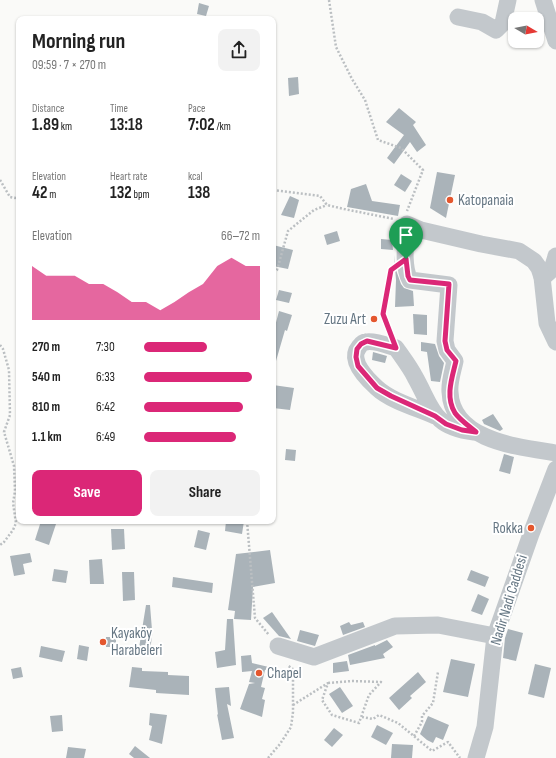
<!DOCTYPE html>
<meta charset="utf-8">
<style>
:root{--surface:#fff;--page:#f2f2f2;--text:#222;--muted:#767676;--accent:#db2777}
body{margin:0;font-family:"Sofia Sans Condensed",sans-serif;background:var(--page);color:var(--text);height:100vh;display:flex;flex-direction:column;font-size:15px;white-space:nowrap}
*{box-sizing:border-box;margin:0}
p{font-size:13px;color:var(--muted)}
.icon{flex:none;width:22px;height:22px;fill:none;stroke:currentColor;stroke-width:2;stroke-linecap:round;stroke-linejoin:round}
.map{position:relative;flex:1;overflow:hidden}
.side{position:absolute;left:16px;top:16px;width:260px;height:508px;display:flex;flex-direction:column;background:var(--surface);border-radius:8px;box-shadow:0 1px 3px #0004}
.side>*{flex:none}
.needle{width:26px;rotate:100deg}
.controls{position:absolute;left:508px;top:12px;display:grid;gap:8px}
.controls a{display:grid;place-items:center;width:36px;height:36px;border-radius:8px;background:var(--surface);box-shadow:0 1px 3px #0004;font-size:20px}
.pin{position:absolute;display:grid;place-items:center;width:34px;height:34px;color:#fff;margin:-41px -17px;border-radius:50% 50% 50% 0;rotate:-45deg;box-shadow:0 0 4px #0007}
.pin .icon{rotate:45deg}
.round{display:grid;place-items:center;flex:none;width:42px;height:42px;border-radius:8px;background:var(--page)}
.headline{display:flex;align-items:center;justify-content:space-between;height:68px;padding:0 16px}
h1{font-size:22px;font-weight:700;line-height:30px}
.stats{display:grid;grid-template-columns:repeat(3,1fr);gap:6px;height:68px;padding:4px 16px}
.stats div{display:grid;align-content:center}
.stats b{font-size:17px;font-weight:700}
.stats small{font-size:11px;font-weight:400}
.stats p{font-size:11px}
.chart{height:112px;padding:8px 16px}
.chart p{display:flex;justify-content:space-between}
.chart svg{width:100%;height:72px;margin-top:4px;fill:var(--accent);opacity:.7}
.action{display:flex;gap:8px;margin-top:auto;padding:8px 16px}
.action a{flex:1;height:46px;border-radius:8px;background:var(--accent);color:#fff;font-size:16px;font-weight:700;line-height:46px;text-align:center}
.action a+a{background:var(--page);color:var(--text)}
ul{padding:0 16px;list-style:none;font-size:13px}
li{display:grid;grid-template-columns:64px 48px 1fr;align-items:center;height:30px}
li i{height:10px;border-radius:5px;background:var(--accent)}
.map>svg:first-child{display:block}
.building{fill:#aab3b9}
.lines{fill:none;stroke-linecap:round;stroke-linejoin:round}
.path{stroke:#bbbfc2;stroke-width:2.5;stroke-dasharray:2 2;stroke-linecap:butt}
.minor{stroke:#c3c8cc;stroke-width:17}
.route-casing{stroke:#fff;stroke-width:8}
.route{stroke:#db2777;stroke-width:5}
.poi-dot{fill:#e4572e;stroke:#fff;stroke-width:1.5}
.labels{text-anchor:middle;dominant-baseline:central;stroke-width:4;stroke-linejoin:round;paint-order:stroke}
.poi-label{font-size:15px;fill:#657683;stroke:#fff;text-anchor:start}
.street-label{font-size:15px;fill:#657683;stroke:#fff}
</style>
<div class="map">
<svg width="556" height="758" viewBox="0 0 556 758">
<rect width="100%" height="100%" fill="#fafaf8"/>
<g class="building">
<path d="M199,3L209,6L206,16L197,14Z"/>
<path d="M298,77L299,94L289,96L288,78Z"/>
<path d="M399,108L416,122L413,125L426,145L417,152L410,142L394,164L387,158L404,135L386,122Z"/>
<path d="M437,172L455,175L446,218L430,208Z"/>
<path d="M401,174L412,181L405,192L394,185Z"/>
<path d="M366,184L372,201L400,205L398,216L347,207L351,189Z"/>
<path d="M290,196L299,200L294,218L281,215Z"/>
<path d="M337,231L340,241L327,245L324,235Z"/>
<path d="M381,239L392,240L393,250L381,249Z"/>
<path d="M273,245L293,250L288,269L273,266Z"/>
<path d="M394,255L396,270L401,284L404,288L413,291L414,306L395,307L396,280Z"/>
<path d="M279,290L292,293L289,303L276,300Z"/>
<path d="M279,311L292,315L287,331L285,330L276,361L273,360V334Z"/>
<path d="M413,314L427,315V335L414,334Z"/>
<path d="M421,342L435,344L439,356L444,363L440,382L431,381L427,352L421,351Z"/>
<path d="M373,352L387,356L385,363L372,360Z"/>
<path d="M273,385L294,388L290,410L273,408Z"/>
<path d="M493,414L503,429L500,431L484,424L482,420Z"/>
<path d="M286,449L296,450L295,461L285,460Z"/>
<path d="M504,454L514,457L510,474L499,471Z"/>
<path d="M41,521H57L49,545L35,540Z"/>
<path d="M226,521H244L242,534L225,531Z"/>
<path d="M111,529H124L125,549L112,550Z"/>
<path d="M198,530L210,533L206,550L194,547Z"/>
<path d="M270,550L275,583L253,587L251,620L234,619L235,611L228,610L236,554Z"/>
<path d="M30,553L32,562L23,564L25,574L14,576L10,556Z"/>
<path d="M102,559L104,584H90L89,560Z"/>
<path d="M54,569L68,571L66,583L52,581Z"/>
<path d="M471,570L489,577L485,587L467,580Z"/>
<path d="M122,572H134L135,600L123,601Z"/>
<path d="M173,577L213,583L212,593L172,587Z"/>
<path d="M478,594L489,599L482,615L471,611Z"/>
<path d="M146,605H150L152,630H153L150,650L139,648Z"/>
<path d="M272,612L291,639L279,636L263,618Z"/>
<path d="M227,619H233L236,665L217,668L215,652L225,650Z"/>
<path d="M349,622L351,625L363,622L365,627L343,635L340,626Z"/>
<path d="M508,629L523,633L516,661L503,658L505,638Z"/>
<path d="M300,630L319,635L315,646L297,641Z"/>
<rect x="106" y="637" width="10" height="10"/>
<path d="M387,640L393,647L383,654L385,658L350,665L348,655L375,645V646Z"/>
<path d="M79,645L89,647L87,661L77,659Z"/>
<path d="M41,646L65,651L62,662L39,657Z"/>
<path d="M251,655L252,663L273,668L265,670L261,687L265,688L262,699L265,700L262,717L240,709L249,684L255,683L249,682L252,671L242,672L241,656Z"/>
<path d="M451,659L475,664L468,697L443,692Z"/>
<path d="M347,661L349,671L333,673V663Z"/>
<path d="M535,664L551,668L544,698L528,694Z"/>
<path d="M21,667L23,677L13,679L11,669Z"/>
<path d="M132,667L142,668V671L168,672V675L189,676V695L156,693V690L129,687Z"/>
<path d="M418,672L426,682L410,696L412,698L399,710L389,698Z"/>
<path d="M229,687L231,706L227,704L234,738L222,740L217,714L218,715L215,688Z"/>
<path d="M340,687L353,706L342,713L329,694Z"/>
<path d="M150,713L167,715L162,744L149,740L152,726L149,725Z"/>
<path d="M62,715L63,731L52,732L50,716Z"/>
<path d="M428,716L449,725L443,740L436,737L433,743L427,740L420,734Z"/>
<path d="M377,725L393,733L386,745L371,737Z"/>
<path d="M334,728L343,735L332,747L324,740Z"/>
<path d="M392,744L413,745L412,758H391Z"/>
<path d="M135,746L150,758H134L129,754Z"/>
<path d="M68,747L86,749L84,758H66Z"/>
</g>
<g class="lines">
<g class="path">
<path d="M329,0L336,47L352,79L365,100L378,140L401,148L423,170L407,211"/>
<path d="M0,180L10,197L15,198L19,195"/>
<path d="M273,190L320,196L327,205L344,209L394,219"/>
<path d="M273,272L277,270L288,231L314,210L327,205"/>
<path d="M390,331L383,315L391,270"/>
<path d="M0,345L3,349L9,370L10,415L4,432L14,466L15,491L13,503L16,523L13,530L4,542L0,545"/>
<path d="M247,521L255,618L269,635"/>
<path d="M293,705L328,683L322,700L332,715L359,723L369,695L381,682L352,681L328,683"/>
<path d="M362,717L373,719L379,715L398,723L432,751L448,742L460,758"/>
<path d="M414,736L422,722V716L433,703L438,672"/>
<path d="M268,758L280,744L291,727L293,712V669L287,665"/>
</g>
<g class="minor">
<path d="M543,0L556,41"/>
<path d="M458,17L482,22L496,30L503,23L508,0"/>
<path d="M542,277C552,273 553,266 556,256"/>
<path d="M556,342L547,323L542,277L539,268L534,261L519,251L481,244L421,230L407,224C406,240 402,266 410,280L449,285L445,341L447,350L455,361C453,371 449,382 450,392C452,441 520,447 556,453"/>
<path d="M435,416C417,408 391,401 377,388C367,379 348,360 359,347C361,344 363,342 366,342C374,340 389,346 396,348C403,358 410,367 415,377C433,409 432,427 474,432"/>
<path d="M278,646L314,657L395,626L438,625L495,636"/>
<path d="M476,758L485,727L495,636L531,534L556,469"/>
</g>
</g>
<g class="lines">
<defs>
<path id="route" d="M406,259L408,276L410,280L449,284L445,341L447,350L456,361C452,378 445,397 455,413C460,420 469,426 476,432L462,430L446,424L435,416L391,396L377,388L358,366L356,357L357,349L361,344L367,341L396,348L383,314L391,270Z"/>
</defs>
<use href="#route" class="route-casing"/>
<use href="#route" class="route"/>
</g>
<g class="poi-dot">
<circle cx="450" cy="200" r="4"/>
<circle cx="374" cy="319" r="4"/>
<circle cx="531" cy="528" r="4"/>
<circle cx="103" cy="642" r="4"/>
<circle cx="259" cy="673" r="4"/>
</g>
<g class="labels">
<g class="poi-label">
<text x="458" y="200">Katopanaia</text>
<text x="366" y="319" text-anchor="end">Zuzu Art</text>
<text x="523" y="528" text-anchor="end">Rokka</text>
<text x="111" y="633">Kayaköy<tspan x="111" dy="17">Harabeleri</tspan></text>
<text x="267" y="673">Chapel</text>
</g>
<g class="street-label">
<text transform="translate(509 600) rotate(-73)">Nadir Nadi Caddesi</text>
</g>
</g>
</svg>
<div class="controls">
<a><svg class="needle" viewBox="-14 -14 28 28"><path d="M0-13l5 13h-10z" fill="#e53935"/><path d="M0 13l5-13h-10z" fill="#767676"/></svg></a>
</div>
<div class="pin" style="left:406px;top:259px;background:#1e9e55"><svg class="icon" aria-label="arrive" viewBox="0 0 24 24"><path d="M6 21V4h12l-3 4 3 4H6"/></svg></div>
<section class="side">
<div class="headline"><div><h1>Morning run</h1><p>09:59 · 7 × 270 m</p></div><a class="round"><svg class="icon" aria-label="share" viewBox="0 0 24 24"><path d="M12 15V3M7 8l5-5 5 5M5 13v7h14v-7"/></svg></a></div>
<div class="stats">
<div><p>Distance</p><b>1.89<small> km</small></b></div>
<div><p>Time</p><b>13:18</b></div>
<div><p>Pace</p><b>7:02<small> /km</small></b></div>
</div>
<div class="stats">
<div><p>Elevation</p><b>42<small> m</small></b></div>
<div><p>Heart rate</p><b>132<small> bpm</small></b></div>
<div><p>kcal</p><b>138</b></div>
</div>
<div class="chart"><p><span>Elevation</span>66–72 m</p>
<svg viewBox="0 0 160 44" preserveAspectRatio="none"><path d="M0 44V11L10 17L20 17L30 17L40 22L50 22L60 27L70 33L80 33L90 38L100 33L110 27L120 22L130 11L140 6L150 11L160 11V44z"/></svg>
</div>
<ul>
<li><b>270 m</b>7:30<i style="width:54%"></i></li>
<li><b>540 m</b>6:33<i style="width:93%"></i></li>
<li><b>810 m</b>6:42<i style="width:85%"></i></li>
<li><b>1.1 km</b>6:49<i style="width:79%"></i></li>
</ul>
<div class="action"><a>Save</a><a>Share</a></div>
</section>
</div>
